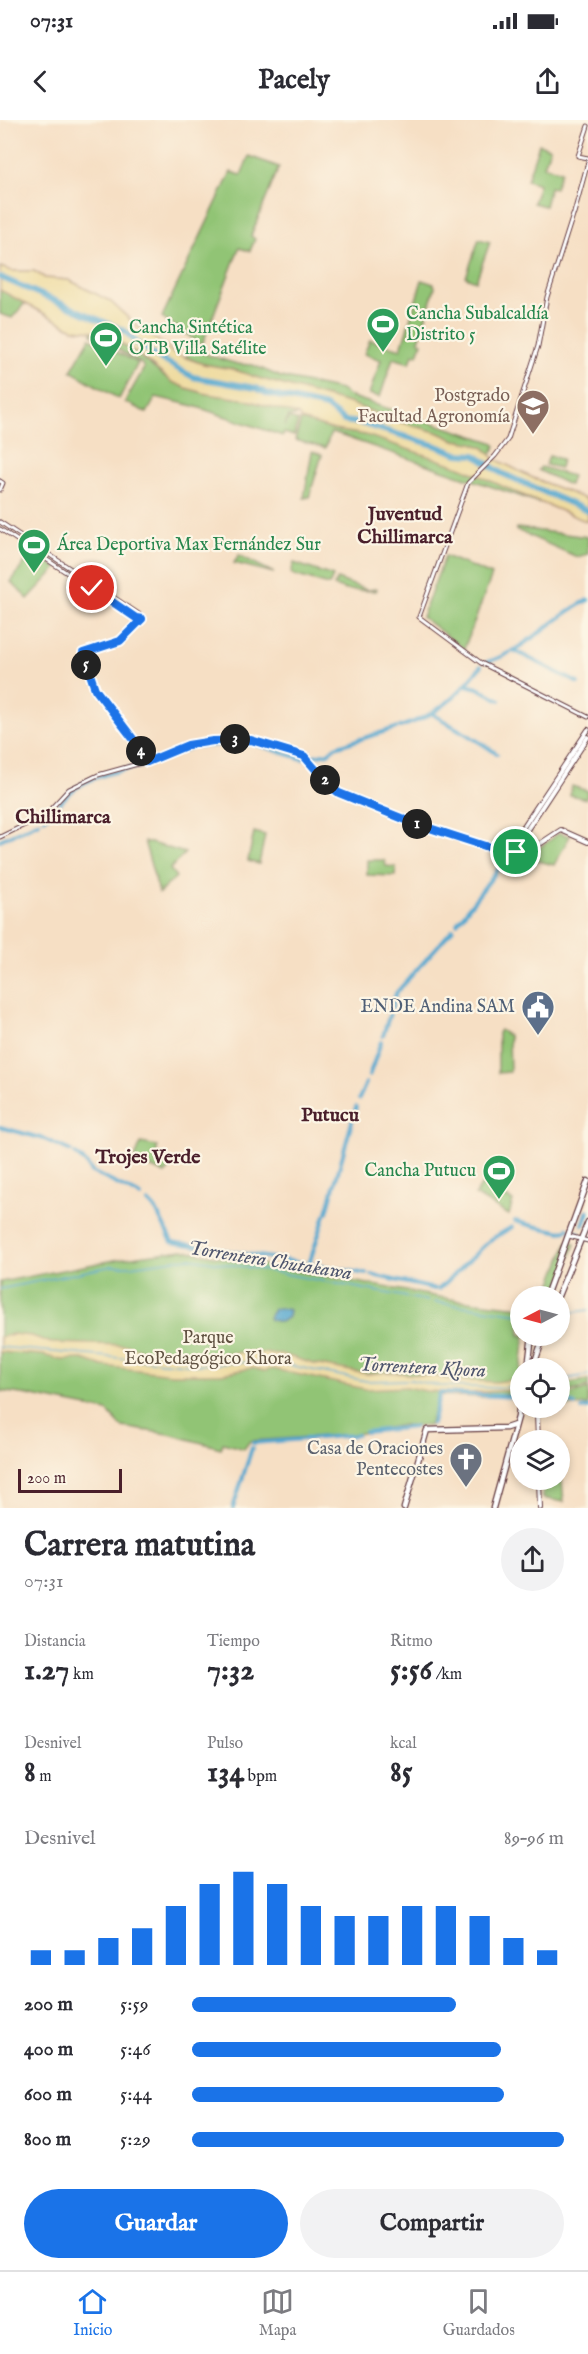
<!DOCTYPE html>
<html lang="es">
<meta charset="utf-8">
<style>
:root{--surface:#fff;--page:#f2f2f3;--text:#2b2b33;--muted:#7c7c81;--line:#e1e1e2;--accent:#1a73e8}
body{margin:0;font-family:"IM FELL English",serif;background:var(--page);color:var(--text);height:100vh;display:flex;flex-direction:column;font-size:22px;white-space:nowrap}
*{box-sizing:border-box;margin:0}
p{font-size:20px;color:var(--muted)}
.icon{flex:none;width:33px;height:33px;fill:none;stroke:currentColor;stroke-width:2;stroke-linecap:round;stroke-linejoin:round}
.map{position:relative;height:1388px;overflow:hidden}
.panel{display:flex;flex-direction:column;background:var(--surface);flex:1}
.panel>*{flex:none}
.needle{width:39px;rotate:264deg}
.tools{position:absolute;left:510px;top:1166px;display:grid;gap:12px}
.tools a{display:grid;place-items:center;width:60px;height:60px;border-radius:50%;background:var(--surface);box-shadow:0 3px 9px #0003;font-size:30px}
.scale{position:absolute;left:18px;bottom:15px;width:104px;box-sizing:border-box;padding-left:6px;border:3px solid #4a1f2b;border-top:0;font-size:16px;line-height:21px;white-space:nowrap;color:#4a1f2b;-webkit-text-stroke:4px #fcf5e5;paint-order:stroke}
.pin{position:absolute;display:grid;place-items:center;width:51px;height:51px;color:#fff;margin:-26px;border:3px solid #fff;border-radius:50%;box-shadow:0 2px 6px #0007}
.km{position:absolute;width:30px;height:30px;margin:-15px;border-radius:50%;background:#222;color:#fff;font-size:16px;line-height:30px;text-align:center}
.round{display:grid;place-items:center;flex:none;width:63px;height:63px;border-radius:32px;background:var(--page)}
.head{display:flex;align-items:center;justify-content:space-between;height:102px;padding:0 24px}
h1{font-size:33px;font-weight:700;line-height:45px}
.metrics{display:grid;grid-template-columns:repeat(3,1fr);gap:9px;height:102px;padding:6px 24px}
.metrics div{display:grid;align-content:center}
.metrics b{font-size:30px;font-weight:700}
.metrics small{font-size:16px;font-weight:400}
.metrics p{font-size:16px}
.chart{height:168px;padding:12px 24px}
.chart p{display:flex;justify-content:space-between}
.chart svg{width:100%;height:108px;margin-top:6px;stroke:var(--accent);stroke-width:6}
.action{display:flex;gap:12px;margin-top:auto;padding:12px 24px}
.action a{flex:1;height:69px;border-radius:36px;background:var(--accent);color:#fff;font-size:24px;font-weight:700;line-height:69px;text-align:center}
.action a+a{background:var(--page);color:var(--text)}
ul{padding:0 24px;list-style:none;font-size:20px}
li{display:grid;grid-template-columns:96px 72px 1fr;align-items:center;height:45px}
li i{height:15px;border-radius:8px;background:var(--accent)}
.status{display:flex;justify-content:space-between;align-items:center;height:42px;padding:0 30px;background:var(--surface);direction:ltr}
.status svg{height:16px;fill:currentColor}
header{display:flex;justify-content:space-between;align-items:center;height:78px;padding:0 24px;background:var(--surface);font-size:27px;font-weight:700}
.tabs{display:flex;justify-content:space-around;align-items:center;height:84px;border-top:2px solid var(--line);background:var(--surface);font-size:16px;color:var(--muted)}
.tabs a{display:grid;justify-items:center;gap:3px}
.tabs .current{color:var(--accent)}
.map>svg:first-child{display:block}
.green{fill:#91c475;stroke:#6e7250;stroke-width:1.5}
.sand{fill:#eeda9e;stroke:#9c7c64;stroke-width:1.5}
.water{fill:#54a7cf;stroke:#4f637d;stroke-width:1.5}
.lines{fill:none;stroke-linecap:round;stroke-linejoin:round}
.stream{stroke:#54a7cf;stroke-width:1.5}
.canal{stroke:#54a7cf;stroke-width:4}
.river{stroke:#54a7cf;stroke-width:6}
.tertiary-casing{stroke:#643c42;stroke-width:5}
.secondary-casing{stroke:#643c42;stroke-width:6}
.primary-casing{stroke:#643c42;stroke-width:7}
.tertiary{stroke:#fff;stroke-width:3}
.secondary{stroke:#fff;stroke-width:4}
.primary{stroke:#fff;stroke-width:4.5}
.route-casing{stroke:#fff;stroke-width:12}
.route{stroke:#1a73e8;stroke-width:8}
.labels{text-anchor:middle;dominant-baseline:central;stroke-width:4.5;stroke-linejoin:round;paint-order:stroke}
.leisure-label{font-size:18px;fill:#27864d;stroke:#fcf5e5;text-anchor:start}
.education-label{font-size:18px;fill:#785e54;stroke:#fcf5e5;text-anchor:end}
.service-label{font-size:18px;fill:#4e5e75;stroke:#fcf5e5;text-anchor:end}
.park-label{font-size:18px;fill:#5f5141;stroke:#fcf5e5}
.worship-label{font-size:18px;fill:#5b616d;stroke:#fcf5e5;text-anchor:end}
.neighbourhood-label{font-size:20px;font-weight:bold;fill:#4a1f2b;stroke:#fcf5e5}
.water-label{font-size:20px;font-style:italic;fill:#4e556d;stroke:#fcf5e5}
</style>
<div class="status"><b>07:31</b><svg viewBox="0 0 49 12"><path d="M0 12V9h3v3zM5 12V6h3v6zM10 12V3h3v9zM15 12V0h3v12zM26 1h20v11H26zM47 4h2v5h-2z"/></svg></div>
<header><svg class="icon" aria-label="back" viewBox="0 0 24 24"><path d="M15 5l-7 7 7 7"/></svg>Pacely<svg class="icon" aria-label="share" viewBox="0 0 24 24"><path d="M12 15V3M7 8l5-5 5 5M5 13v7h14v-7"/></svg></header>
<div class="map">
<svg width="588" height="1388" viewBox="0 0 588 1388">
<rect width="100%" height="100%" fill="#fcf5e5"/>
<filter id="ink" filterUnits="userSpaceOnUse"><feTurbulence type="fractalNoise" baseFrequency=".0167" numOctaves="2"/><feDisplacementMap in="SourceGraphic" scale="12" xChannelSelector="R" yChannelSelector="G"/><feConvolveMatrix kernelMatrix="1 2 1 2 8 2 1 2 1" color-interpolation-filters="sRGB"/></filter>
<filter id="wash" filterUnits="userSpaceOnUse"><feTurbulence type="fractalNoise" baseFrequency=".008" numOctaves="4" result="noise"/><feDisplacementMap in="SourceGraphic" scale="24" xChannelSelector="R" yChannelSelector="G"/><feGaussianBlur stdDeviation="1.35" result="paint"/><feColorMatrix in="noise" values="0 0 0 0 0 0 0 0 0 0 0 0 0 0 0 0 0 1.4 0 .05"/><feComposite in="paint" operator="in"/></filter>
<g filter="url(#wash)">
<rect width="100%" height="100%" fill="#f6dfc4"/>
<g class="green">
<path d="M539,24L550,28L544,46L561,51L555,68L550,67L545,86L533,83L539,64L527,60Z"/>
<path d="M249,36L279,47L251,116L255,119L250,131L239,128L202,225L162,197L231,52L241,55Z"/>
<path d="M479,119L490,122L476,161L466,157Z"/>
<path d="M422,160L434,164L435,167L419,221L422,223L418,235L413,234L410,243L393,238L380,277L369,274L381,240L364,234L370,220L401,229Z"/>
<path d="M0,170L25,183L12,198L0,194Z"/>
<path d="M93,211L110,217L127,227L164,256L186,268L207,274L243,279L299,295L288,297L285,306L289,298L298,301L294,316L284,313L283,316L194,286L156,277L147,293L125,282L144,248L141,243L92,214Z"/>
<path d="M90,218L138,243L119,279L71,251Z"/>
<path d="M191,227L208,235L237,244L253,245L281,257L341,270L349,276L492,322L496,326L491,334L484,328L472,323L454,320L439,313L400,302L348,283L258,258L232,249L203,244L186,237Z"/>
<path d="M301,300L334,310L366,315L404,327L463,348L540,383L339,315L331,313L325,328L295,320Z"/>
<path d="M312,331L322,335L309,377L304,378Z"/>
<path d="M549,336L562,339L560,348L546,345Z"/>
<path d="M541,347L572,356L569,365L538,350Z"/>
<path d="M517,408L588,417V434L577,437L516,410Z"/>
<path d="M32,432L57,448L28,479L11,462Z"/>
<path d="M239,435L274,453L234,443Z"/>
<path d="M445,436L492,455L464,529L422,497Z"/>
<path d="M294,443L333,456L329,465L294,455L291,453Z"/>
<path d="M337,459L367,470L377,469L376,471L346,470L334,466Z"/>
<path d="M572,666L588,671L586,679L570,675Z"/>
<path d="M254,712L265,715L259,744L248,741Z"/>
<path d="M559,713L570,716L554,745L524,737L545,724Z"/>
<path d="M144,721L185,733L170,749L176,757L159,773Z"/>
<path d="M367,740H384L386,746L396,747L395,756L367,755Z"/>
<path d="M500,910L509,916L510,952L498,953V913Z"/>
<path d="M141,1023L157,1026V1036L174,1045L165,1054L136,1041L135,1037Z"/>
<path d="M482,1064L513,1081L509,1095L475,1075Z"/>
<path d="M568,1121L575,1124L556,1176H547Z"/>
<path d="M182,1130L450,1179L520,1187V1215H525L518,1273L482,1277L439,1275L429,1306L404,1305L356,1314L250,1321L244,1329L223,1323L221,1328L169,1314L122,1307L107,1291L28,1275L0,1271V1162L125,1138Z"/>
<path d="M588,1260V1267L560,1274V1265Z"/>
<path d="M588,1269V1285L560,1287L561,1277Z"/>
<path d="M561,1351L564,1382L543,1378L542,1359H560Z"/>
</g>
<g class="sand">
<path d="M0,147L12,151H34L45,158L69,160L110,181L138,207L168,227L172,233L203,244L232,249L258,258L348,283L400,302L439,313L454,320L472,323L484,328L495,339L533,358L588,380V402L515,372L463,348L366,315L334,310L301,300L299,295L243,279L207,274L186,268L172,262L137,233L110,217L93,211L73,209L0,170Z"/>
<path d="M13,1214L32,1216L51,1223L127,1225L143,1231L193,1237L245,1232L281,1234L314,1244L367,1254L387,1252L435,1256L451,1260L496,1262L518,1259L517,1270L469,1273L426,1271L407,1267L365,1269L273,1249L264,1251L252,1248L221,1254H171L103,1246L82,1239L61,1240L43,1235L0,1232V1217Z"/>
</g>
<path class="water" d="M280,1188L289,1190L288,1197L281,1202L271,1200L269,1198L273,1189Z"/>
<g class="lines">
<g class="stream">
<path d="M0,1169L112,1146H130L189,1138L269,1151L428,1181"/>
<path d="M434,1182L520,1194"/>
<path d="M560,1194L588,1190"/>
<path d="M0,1227L197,1245L269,1241L366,1261L411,1260L440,1266L500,1268L520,1266"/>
<path d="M560,1260L588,1255"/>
</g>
<g class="canal">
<path d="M513,530L578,563"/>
<path d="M487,542C525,531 553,497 588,480"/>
<path d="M466,565L478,568L500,580"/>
<path d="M433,594C454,608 477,619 497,634"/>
<path d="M400,607C438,595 457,577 481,546"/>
<path d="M198,626L252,623L303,639"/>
<path d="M309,637L328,633L335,627L396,608"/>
<path d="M147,644L192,627"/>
<path d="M44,699C55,691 61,680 71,672C90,656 118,651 142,646"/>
<path d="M0,720L39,702"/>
<path d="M457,803L509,735"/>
<path d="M383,916L396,873L453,809"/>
<path d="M369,956L381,922"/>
<path d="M359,979L366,963"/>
<path d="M0,1007L44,1019L71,1031"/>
<path d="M75,1034L86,1043L92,1052L141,1076"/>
<path d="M148,1082L156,1090L172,1122L303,1143"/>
<path d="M327,1092L356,987"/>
<path d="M325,1095L309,1144L367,1154"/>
<path d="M515,1101C531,1106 546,1109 562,1112L568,1109"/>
<path d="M583,1105L588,1091"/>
<path d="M572,1111L579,1113"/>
<path d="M587,1117L588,1118"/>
<path d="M372,1155L435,1169"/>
<path d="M439,1169L490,1120L512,1107"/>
<path d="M560,1279L575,1285"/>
<path d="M582,1289L588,1288"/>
<path d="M432,1304L440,1273L518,1277"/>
<path d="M365,1312L415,1307"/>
<path d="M253,1323L357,1315"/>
<path d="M233,1388L252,1328"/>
</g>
<path class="river" d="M0,157L125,211L137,223L157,237L193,257L256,268L268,274L326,287L344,301L360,303L437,326L458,334L475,335L501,353L588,391"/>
</g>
</g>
<g filter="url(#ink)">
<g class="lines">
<defs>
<g id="tertiary">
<path d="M588,6L578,36L588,38"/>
<path d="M574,93L588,42"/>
<path d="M573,95L547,177L538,226L508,319L495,336L468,363L419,497L481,543L588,597"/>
<path d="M0,361L3,363L0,370"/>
<path d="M0,402L139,494L142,499"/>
<path d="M0,409L136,498L142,499"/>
<path d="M142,499L120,521L83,533L95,569L137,624L147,642"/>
<path d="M0,717L45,695L69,669L98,655L152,640L188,625L236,619L251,620L304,636L331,667L351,678L411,702L485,726L508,730"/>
<path d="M569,1116L588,1121"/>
</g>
<g id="secondary">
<path d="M588,610L508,730L529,731L561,710L588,722"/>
<path d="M513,731L588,617"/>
<path d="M533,1287L537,1295L538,1320"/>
<path d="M539,1359L540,1388"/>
</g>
<g id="primary">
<path d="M546,1176L588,1061"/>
<path d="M558,1176L588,1102"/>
<path d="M528,1248L532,1215"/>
<path d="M533,1248L544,1215"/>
<path d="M404,1388L427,1310L506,1308L515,1305"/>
<path d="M493,1388L518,1297L520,1278"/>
</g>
</defs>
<use href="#tertiary" class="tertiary-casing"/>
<use href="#secondary" class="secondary-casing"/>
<use href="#primary" class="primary-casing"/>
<use href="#tertiary" class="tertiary"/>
<use href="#secondary" class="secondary"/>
<use href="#primary" class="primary"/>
</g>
</g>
<g class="lines" filter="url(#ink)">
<defs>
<path id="route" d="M92,468L136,498L142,499L120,521L83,533L95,569L137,624L147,642L188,625L213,621L251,620L304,636L331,667L339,673L411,702L485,726L516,732"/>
</defs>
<use href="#route" class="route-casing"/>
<use href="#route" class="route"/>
</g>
<defs>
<symbol id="stadium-pin" viewBox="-11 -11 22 30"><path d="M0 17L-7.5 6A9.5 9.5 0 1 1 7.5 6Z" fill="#2e9e5b" stroke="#fcf5e5"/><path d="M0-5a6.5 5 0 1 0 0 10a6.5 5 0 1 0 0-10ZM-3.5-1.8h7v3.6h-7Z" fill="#fff"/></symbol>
<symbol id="university-pin" viewBox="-11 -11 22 30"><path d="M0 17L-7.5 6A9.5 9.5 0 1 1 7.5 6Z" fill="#8d6e63" stroke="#fcf5e5"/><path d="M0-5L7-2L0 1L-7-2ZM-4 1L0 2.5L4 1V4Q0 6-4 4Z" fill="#fff"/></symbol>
<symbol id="civic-pin" viewBox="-11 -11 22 30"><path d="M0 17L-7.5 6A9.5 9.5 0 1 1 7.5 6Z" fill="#5c6f8a" stroke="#fcf5e5"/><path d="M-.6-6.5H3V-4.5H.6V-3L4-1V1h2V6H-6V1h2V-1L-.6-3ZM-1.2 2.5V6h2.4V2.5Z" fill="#fff"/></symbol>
<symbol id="church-pin" viewBox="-11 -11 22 30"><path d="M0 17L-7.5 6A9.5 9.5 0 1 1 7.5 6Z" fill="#6b7280" stroke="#fcf5e5"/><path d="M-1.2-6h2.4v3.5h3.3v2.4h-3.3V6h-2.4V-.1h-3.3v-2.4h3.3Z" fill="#fff"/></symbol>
</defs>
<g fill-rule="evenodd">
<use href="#stadium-pin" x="364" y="185" width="38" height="52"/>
<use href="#stadium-pin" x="87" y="199" width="38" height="52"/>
<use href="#university-pin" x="514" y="267" width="38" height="52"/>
<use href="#stadium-pin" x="15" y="406" width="38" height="52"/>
<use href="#civic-pin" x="519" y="868" width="38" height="52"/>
<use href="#stadium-pin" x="480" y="1032" width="38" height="52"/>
<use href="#church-pin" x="447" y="1320" width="38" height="52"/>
</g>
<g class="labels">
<g class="leisure-label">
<text x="406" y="194">Cancha Subalcaldía<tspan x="406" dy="21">Distrito 5</tspan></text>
<text x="129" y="208">Cancha Sintética<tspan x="129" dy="21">OTB Villa Satélite</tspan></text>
<text x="57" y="425">Área Deportiva Max Fernández Sur</text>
<text x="476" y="1051" text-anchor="end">Cancha Putucu</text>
</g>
<g class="education-label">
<text x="510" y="276">Postgrado<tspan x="510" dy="21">Facultad Agronomía</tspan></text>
</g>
<g class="service-label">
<text x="515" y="887">ENDE Andina SAM</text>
</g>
<g class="park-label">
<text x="208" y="1218">Parque<tspan x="208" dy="21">EcoPedagógico Khora</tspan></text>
</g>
<g class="worship-label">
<text x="443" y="1329">Casa de Oraciones<tspan x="443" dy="21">Pentecostes</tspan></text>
</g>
<g class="neighbourhood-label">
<text x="405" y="394">Juventud<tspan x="405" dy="23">Chillimarca</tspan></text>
<text x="63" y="697">Chillimarca</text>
<text x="330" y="995">Putucu</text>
<text x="148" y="1037">Trojes Verde</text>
</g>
<g class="water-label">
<text transform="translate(270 1141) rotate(9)">Torrentera Chutakawa</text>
<text transform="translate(422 1248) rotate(3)">Torrentera Khora</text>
</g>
</g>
</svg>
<div class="tools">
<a><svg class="needle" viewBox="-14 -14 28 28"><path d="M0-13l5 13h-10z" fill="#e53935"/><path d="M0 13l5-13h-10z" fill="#7c7c81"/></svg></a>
<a><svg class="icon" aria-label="locate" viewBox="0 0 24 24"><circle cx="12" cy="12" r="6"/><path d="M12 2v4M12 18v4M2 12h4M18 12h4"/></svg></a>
<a><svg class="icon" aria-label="layers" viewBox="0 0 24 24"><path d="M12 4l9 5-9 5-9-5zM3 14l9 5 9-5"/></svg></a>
</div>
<div class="scale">200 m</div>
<div class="pin" style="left:516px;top:732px;background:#1e9e55"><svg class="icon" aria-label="arrive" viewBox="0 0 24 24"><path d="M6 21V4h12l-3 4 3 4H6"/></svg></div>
<div class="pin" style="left:92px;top:468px;background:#d93025"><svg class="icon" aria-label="check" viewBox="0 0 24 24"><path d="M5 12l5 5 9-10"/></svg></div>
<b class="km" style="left:417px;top:704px">1</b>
<b class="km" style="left:325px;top:660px">2</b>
<b class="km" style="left:235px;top:619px">3</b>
<b class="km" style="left:141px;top:631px">4</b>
<b class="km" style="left:86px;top:545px">5</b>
</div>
<section class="panel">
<div class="head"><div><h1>Carrera matutina</h1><p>07:31</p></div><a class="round"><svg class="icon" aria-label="share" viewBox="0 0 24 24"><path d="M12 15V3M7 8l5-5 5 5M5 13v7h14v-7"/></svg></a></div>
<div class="metrics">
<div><p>Distancia</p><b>1.27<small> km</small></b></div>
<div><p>Tiempo</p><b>7:32</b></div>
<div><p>Ritmo</p><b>5:56<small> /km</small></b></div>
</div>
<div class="metrics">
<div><p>Desnivel</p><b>8<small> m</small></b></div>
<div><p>Pulso</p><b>134<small> bpm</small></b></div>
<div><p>kcal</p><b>85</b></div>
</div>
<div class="chart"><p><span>Desnivel</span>89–96 m</p>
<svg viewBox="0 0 160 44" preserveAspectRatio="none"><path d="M5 44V38M15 44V38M25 44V33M35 44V29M45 44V20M55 44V11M65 44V6M75 44V11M85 44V20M95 44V24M105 44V24M115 44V20M125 44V20M135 44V24M145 44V33M155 44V38"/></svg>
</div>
<ul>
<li><b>200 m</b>5:59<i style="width:71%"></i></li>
<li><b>400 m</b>5:46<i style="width:83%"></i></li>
<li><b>600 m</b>5:44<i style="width:84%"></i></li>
<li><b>800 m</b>5:29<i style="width:100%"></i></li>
</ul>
<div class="action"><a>Guardar</a><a>Compartir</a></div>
</section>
<nav class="tabs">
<a class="current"><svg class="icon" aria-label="home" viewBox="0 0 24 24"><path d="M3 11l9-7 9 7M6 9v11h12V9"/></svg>Inicio</a>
<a><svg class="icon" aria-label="map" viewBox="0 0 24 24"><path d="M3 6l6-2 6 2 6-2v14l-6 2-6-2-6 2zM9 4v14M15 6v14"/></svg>Mapa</a>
<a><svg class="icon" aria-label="saved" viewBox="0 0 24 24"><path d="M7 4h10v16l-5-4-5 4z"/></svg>Guardados</a>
</nav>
